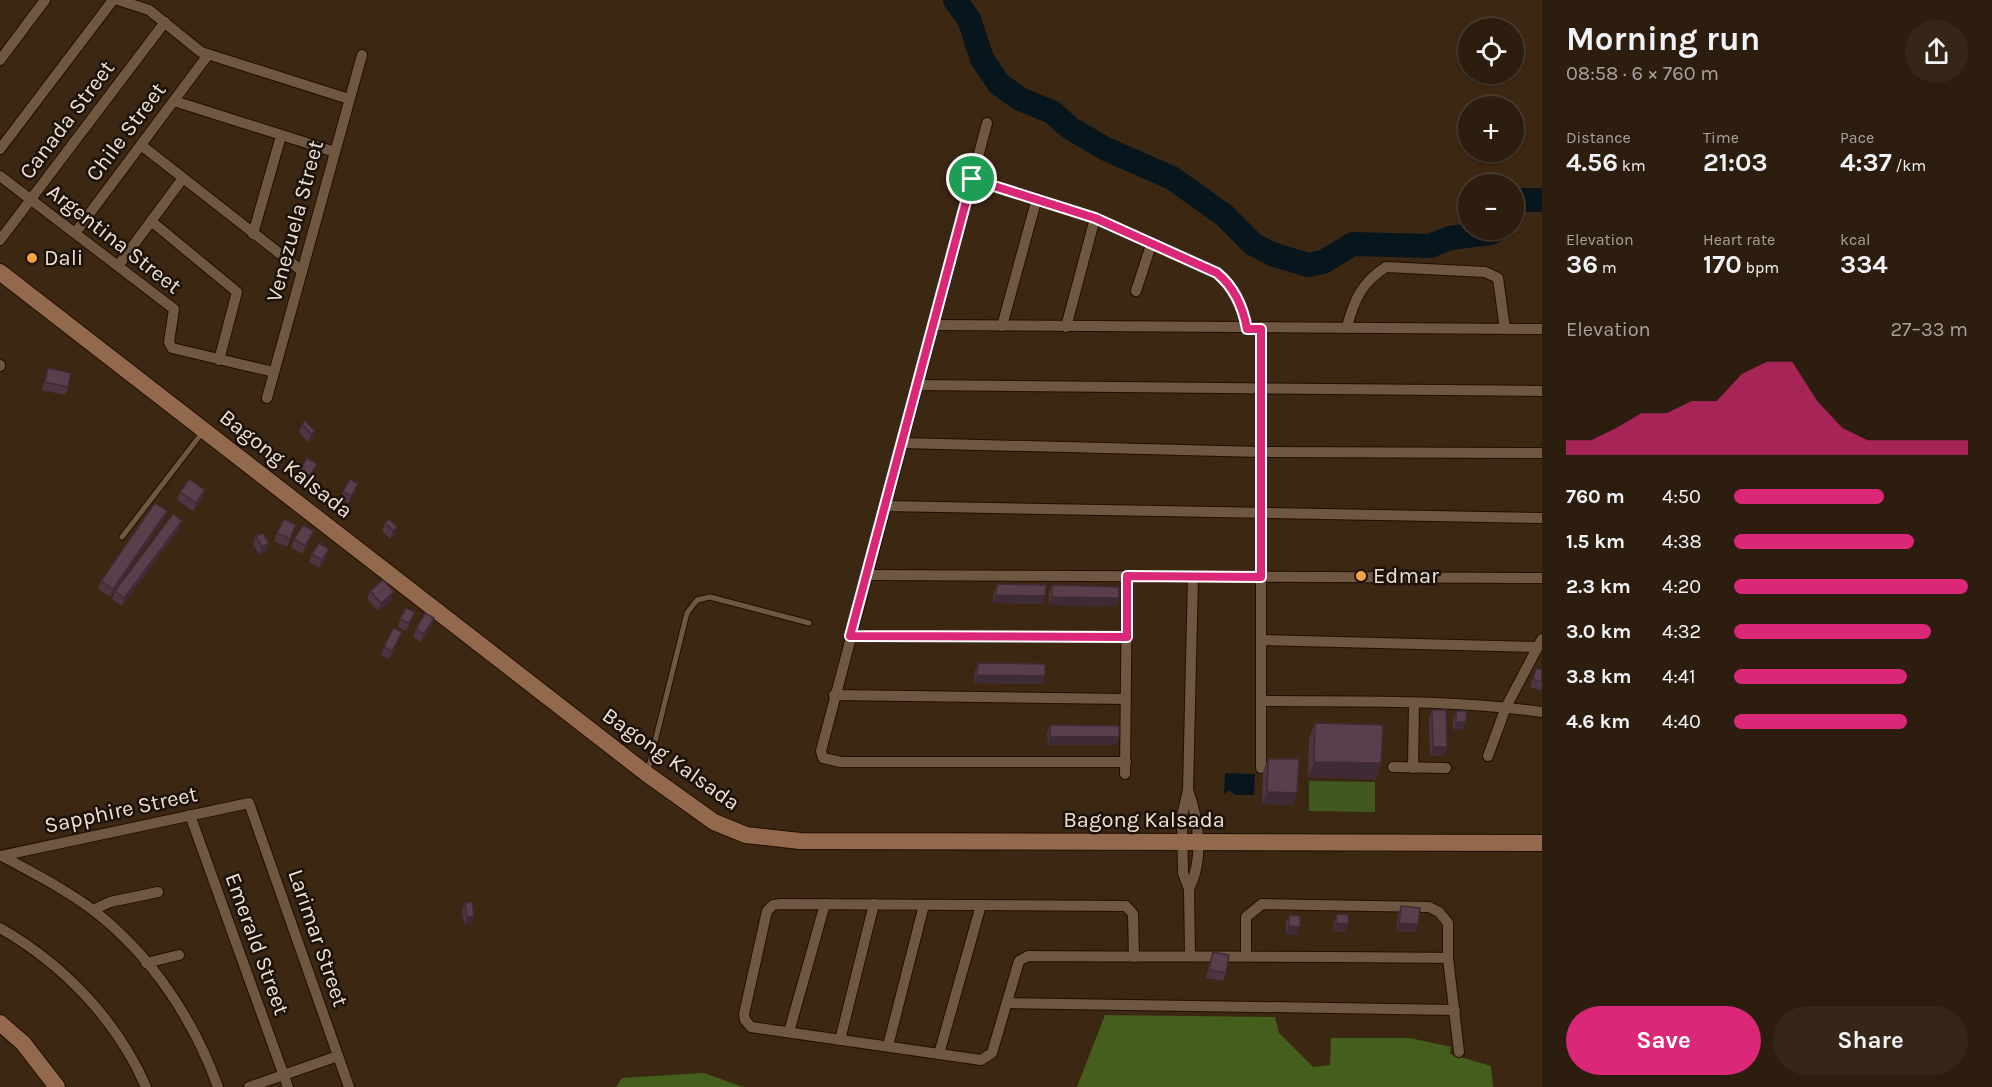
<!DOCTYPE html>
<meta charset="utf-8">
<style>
:root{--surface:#2d1d0e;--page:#352617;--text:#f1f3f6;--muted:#a7a29e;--line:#483b2e;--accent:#db2777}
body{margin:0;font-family:Karla,sans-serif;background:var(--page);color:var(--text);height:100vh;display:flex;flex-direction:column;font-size:22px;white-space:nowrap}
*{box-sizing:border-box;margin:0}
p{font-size:20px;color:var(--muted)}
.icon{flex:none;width:33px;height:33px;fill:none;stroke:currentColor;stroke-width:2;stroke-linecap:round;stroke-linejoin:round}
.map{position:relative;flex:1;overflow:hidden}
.panel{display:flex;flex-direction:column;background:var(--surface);width:450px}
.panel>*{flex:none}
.buttons{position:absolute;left:1458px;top:18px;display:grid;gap:12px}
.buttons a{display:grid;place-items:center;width:66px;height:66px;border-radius:50%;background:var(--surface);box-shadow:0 2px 4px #0004,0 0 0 2px var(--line);font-size:30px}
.pin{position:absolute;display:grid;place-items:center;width:51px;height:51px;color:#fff;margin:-26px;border:3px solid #fff;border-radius:50%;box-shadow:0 2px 6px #0007}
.round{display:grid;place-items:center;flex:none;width:63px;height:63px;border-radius:32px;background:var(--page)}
.overview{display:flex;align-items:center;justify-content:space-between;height:102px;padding:0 24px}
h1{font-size:33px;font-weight:700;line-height:45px}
.figures{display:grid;grid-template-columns:repeat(3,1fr);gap:9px;height:102px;padding:6px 24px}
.figures div{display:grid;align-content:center}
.figures b{font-size:26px;font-weight:700}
.figures small{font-size:16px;font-weight:400}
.figures p{font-size:16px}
.chart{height:168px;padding:12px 24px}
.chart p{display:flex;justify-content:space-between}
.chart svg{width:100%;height:108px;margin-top:6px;fill:var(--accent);opacity:.7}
.primary-button{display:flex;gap:12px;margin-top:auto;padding:12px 24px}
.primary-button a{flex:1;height:69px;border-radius:36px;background:var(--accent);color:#fff;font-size:24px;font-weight:700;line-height:69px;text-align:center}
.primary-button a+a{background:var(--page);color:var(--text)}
ul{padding:0 24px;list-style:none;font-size:20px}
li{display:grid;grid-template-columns:96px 72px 1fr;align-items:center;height:45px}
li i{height:15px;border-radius:8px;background:var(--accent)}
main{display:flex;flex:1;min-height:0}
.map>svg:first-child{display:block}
.green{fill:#415920}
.forest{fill:#435f1b}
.water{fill:#07161d}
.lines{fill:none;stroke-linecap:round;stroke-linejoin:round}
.river{stroke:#07161d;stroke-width:24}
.lane-casing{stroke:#220f00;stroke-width:7}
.street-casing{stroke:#220f00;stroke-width:12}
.secondary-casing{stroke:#220f00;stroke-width:18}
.lane{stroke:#6f5742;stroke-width:5}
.street{stroke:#6f5742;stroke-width:10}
.secondary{stroke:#92694d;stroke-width:16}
.wall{fill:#4d3541}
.shaded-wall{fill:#3f2b35}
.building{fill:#5a3e4c;stroke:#3f2b35;stroke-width:1.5}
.route-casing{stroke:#fff;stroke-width:12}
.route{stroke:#db2777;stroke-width:8}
.poi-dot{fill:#f4a344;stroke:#1c120a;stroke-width:2}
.labels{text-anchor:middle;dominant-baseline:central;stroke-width:5;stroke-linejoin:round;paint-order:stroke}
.street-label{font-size:22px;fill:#eee0d4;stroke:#1c120a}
.poi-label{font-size:22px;fill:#eee0d4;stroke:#1c120a;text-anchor:start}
</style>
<main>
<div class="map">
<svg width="1542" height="1087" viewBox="0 0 1542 1087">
<rect width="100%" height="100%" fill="#3c2713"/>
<path class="green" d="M1309,781L1375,782V812L1309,811Z"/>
<g class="forest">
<path d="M1105,1015L1275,1017L1279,1033L1313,1067L1330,1065L1331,1038H1410L1451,1047L1450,1054L1491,1066L1493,1087H1077Z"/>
<path d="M704,1073L743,1087H616L622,1078Z"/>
</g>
<path class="water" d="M1225,773L1255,774L1254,795H1235L1229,790L1224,795Z"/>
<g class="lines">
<g class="river">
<path d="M955,0L969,19L982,59L999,84L1020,99L1052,112L1070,128L1106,149L1172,178L1224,215L1253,244L1272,254L1308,265L1323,262L1353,244L1430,246L1450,238L1491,233L1494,230"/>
<path d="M1514,203L1517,200H1542"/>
</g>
<defs>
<g id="lane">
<path d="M122,537L202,433"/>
<path d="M648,770L687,613L697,600L710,597L809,623"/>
</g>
<g id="street">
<path d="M118,0L149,10L201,52L349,99"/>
<path d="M0,60L45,0"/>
<path d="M174,101L335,152"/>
<path d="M987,123L821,751L823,758L841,762H1126"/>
<path d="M141,145L302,271"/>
<path d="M0,149L113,0"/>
<path d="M0,176L174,309L169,342L172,348L274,372"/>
<path d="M972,179L1095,218L1217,273C1234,287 1243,307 1247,329"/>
<path d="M151,221L237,292L219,360"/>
<path d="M75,233L208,55"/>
<path d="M253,234L281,136"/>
<path d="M0,240L165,22"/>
<path d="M118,266L183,178"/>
<path d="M1136,291L1152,242"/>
<path d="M934,325L1542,329"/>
<path d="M1002,326L1037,198"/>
<path d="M1066,327L1095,218"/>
<path d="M1347,327C1354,300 1362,282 1386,267L1485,272L1498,278L1505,329"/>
<path d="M0,365V366"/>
<path d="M917,385L1542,391"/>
<path d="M267,398L362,55"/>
<path d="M902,443L1261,452L1542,453"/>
<path d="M885,506L1542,518"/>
<path d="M868,575L1542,578"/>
<path d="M850,636L1127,637"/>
<path d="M1261,640L1538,647"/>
<path d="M834,695L1126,699"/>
<path d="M1261,701C1354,702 1449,699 1542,712"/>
<path d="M1488,756L1506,707L1542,639"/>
<path d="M1393,767L1446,768"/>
<path d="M1261,768V329"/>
<path d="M1413,768L1414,703"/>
<path d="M1125,774L1127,576"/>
<path d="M1188,790C1199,821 1204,859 1189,889"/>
<path d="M190,815L288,1087"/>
<path d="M0,856L249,803L349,1087"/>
<path d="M2,856C33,873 65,889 93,910C151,955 193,1018 218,1087"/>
<path d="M93,910L110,902L158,892"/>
<path d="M0,928C63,964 117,1020 146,1087"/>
<path d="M1190,955L1189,889L1183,873L1182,816L1188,790L1193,576"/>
<path d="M1246,955V917L1262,904L1429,907L1439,912L1448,923V958L1459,1052"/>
<path d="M1134,957L1133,914L1126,906L781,904L773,905L767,911L744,1014L745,1020L751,1027L981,1060L992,1053L1019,961L1028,956C1168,957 1308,956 1448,958"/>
<path d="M146,963L179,955"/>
<path d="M1007,1003L1455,1010"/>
<path d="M789,1032L825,904"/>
<path d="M840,1040L874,904"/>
<path d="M888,1046L924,905"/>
<path d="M939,1054L981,905"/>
<path d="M249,1087L338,1056"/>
</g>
<g id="secondary">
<path d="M0,272L647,774L714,822L746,835L800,841L1542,843"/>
<path d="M0,1023L23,1043L57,1087"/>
</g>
</defs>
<use href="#lane" class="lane-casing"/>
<use href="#street" class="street-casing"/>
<use href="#secondary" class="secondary-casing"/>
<use href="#lane" class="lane"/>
<use href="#street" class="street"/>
<use href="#secondary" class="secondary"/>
</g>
<g class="wall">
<path d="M48,368L68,387L65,395L42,390Z"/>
<path d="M302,424L315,431L312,439L308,442L299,432Z"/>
<path d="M300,470L314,472L308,484L298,478Z"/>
<path d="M358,484L355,492L348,504L341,499L343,491Z"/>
<path d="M205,490L202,498L193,511L177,500L180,492Z"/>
<path d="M167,511L164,519L110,597L98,589L101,581Z"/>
<path d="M182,521L179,529L122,606L112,599L115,591Z"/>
<path d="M385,523L397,527L394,535L390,539L382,531Z"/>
<path d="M296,525L287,547L274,541L277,533Z"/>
<path d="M256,536L269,543L266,551L259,555L253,544Z"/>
<path d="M294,539H311L302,554L291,547Z"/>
<path d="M329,549L326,557L319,568L309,562L312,554Z"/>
<path d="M997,584L1042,604L993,603L994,592Z"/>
<path d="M1052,585L1119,598L1116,606L1049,605V593Z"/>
<path d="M370,591L391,601L378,611L367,599Z"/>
<path d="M415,612L406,631L398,627L400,619Z"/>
<path d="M434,618L431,626L421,642L413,637L416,629Z"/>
<path d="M402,632L389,659L381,655L384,647Z"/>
<path d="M978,663L1042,684L974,683L975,671Z"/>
<path d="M1536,668L1542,670V691L1530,687Z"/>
<path d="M1432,710L1447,747L1444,755L1430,756L1429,718Z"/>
<path d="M1456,711L1463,730H1453V719Z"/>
<path d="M1315,723L1381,763L1376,779L1308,777L1309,739Z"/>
<path d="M1050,725L1119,737L1116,745H1048L1047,733Z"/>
<path d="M1268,759L1293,805L1262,804L1263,771Z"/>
<path d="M465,903L474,916L471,924L464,925L462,911Z"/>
<path d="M1401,906L1418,924L1415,932L1396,931L1398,914Z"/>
<path d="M1337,914L1348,924L1345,932H1333L1334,922Z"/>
<path d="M1289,915L1297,935L1286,934V923Z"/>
<path d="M1213,952L1226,973L1223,981L1206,978L1210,960Z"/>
</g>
<g class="shaded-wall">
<path d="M315,431L312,439L308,442L311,434Z"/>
<path d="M317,464L314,472L308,484L310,476Z"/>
<path d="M358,484L355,492L348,504L351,496Z"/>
<path d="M205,490L202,498L193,511L196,503Z"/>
<path d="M167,511L164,519L110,597L113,589Z"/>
<path d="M182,521L179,529L122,606L124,598Z"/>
<path d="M397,527L394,535L390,539L393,531Z"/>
<path d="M314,531L311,539L302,554L305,546Z"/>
<path d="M269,543L266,551L259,555L262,547Z"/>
<path d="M329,549L326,557L319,568L322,560Z"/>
<path d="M394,592L391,601L378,611L381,603Z"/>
<path d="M996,595L1045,596L1042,604L993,603Z"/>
<path d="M1052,597L1119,598L1116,606L1049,605Z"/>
<path d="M434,618L431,626L421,642L424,634Z"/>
<path d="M402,632L399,640L389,659L392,651Z"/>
<path d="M977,675L1045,676L1042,684L974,683Z"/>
<path d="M1456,722H1466L1463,730H1453Z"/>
<path d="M1050,737H1119L1116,745H1048Z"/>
<path d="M1433,747H1447L1444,755L1430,756Z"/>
<path d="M1314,762L1381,763L1376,779L1308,777Z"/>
<path d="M1267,792L1297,793L1293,805L1262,804Z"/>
<path d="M474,916L471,924L464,925L467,917Z"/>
<path d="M1336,923L1348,924L1345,932H1333Z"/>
<path d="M1399,923L1418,924L1415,932L1396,931Z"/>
<path d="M1289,926L1300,927L1297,935L1286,934Z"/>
</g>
<g class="building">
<path d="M48,368L71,373L68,387L45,382Z"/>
<path d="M305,421L315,431L311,434L302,424Z"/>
<path d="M307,458L317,464L310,476L300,470Z"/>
<path d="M189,479L205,490L196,503L180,492Z"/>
<path d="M350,479L358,484L351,496L343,491Z"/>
<path d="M155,503L167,511L113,589L101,581Z"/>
<path d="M173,514L182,521L124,598L115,591Z"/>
<path d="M284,519L296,525L290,539L277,533Z"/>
<path d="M389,519L397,527L393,531L385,523Z"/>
<path d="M303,525L314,531L305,546L294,539Z"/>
<path d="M263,533L269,543L262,547L256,536Z"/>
<path d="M319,543L329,549L322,560L312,554Z"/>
<path d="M383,580L394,592L381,603L370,591Z"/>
<path d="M997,584L1046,585L1045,596L996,595Z"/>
<path d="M1052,585L1119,587V598L1052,597Z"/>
<path d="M406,608L415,612L409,623L400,619Z"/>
<path d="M425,613L434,618L424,634L416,629Z"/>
<path d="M393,628L402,632L392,651L384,647Z"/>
<path d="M978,663L1045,664V676L977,675Z"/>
<path d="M1536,668L1542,670V682L1533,679Z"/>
<path d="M1432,710H1446L1447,747H1433Z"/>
<rect x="1456" y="711" width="10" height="11"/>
<path d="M1315,723L1383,725L1381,763L1314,762Z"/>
<path d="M1050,725L1119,726V737H1050Z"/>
<path d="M1268,759H1299L1297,793L1267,792Z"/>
<path d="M472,902L474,916L467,917L465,903Z"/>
<path d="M1401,906L1420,908L1418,924L1399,923Z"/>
<path d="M1337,914L1349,915L1348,924L1336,923Z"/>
<path d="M1289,915L1300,916V927L1289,926Z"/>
<path d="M1213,952L1229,955L1226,973L1209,970Z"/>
</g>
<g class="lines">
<defs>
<path id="route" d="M972,179L1095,218L1217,273C1234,287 1243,307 1247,329H1261V577L1127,576V637L850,636Z"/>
</defs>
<use href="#route" class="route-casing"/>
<use href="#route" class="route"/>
</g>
<g class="poi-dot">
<circle cx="32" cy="258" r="6"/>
<circle cx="1361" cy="576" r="6"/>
</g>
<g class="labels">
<g class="street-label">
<text transform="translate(67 120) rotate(-53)">Canada Street</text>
<text transform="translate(126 132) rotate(-53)">Chile Street</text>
<text transform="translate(295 221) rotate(-75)">Venezuela Street</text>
<text transform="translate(114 239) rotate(38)">Argentina Street</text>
<text transform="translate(286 464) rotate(38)">Bagong Kalsada</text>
<text transform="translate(671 759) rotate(35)">Bagong Kalsada</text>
<text transform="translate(121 810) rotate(-12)">Sapphire Street</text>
<text x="1144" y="820">Bagong Kalsada</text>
<text transform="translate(318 938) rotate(71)">Larimar Street</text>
<text transform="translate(257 944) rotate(70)">Emerald Street</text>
</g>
<g class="poi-label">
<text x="44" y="258">Dali</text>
<text x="1373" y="576">Edmar</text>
</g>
</g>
</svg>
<div class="buttons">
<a><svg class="icon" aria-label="locate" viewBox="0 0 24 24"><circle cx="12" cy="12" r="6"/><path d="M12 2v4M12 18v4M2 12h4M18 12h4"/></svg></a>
<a>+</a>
<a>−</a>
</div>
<div class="pin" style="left:972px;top:179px;background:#1e9e55"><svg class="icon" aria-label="arrive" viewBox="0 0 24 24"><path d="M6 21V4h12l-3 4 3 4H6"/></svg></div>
</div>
<section class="panel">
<div class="overview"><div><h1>Morning run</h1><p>08:58 · 6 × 760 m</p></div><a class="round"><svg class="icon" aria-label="share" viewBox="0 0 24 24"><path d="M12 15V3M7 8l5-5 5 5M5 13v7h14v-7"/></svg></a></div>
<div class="figures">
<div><p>Distance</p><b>4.56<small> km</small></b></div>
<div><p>Time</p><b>21:03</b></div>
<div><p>Pace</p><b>4:37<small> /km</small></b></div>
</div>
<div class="figures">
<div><p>Elevation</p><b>36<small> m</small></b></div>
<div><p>Heart rate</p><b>170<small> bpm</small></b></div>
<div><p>kcal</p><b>334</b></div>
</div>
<div class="chart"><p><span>Elevation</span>27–33 m</p>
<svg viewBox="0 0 160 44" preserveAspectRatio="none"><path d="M0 44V38L10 38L20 33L30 27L40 27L50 22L60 22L70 11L80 6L90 6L100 22L110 33L120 38L130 38L140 38L150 38L160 38V44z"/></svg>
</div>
<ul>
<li><b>760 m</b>4:50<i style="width:64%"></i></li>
<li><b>1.5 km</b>4:38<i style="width:77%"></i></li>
<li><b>2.3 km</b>4:20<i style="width:100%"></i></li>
<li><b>3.0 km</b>4:32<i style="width:84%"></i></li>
<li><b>3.8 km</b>4:41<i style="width:74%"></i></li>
<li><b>4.6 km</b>4:40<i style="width:74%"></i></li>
</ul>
<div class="primary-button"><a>Save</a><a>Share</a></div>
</section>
</main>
